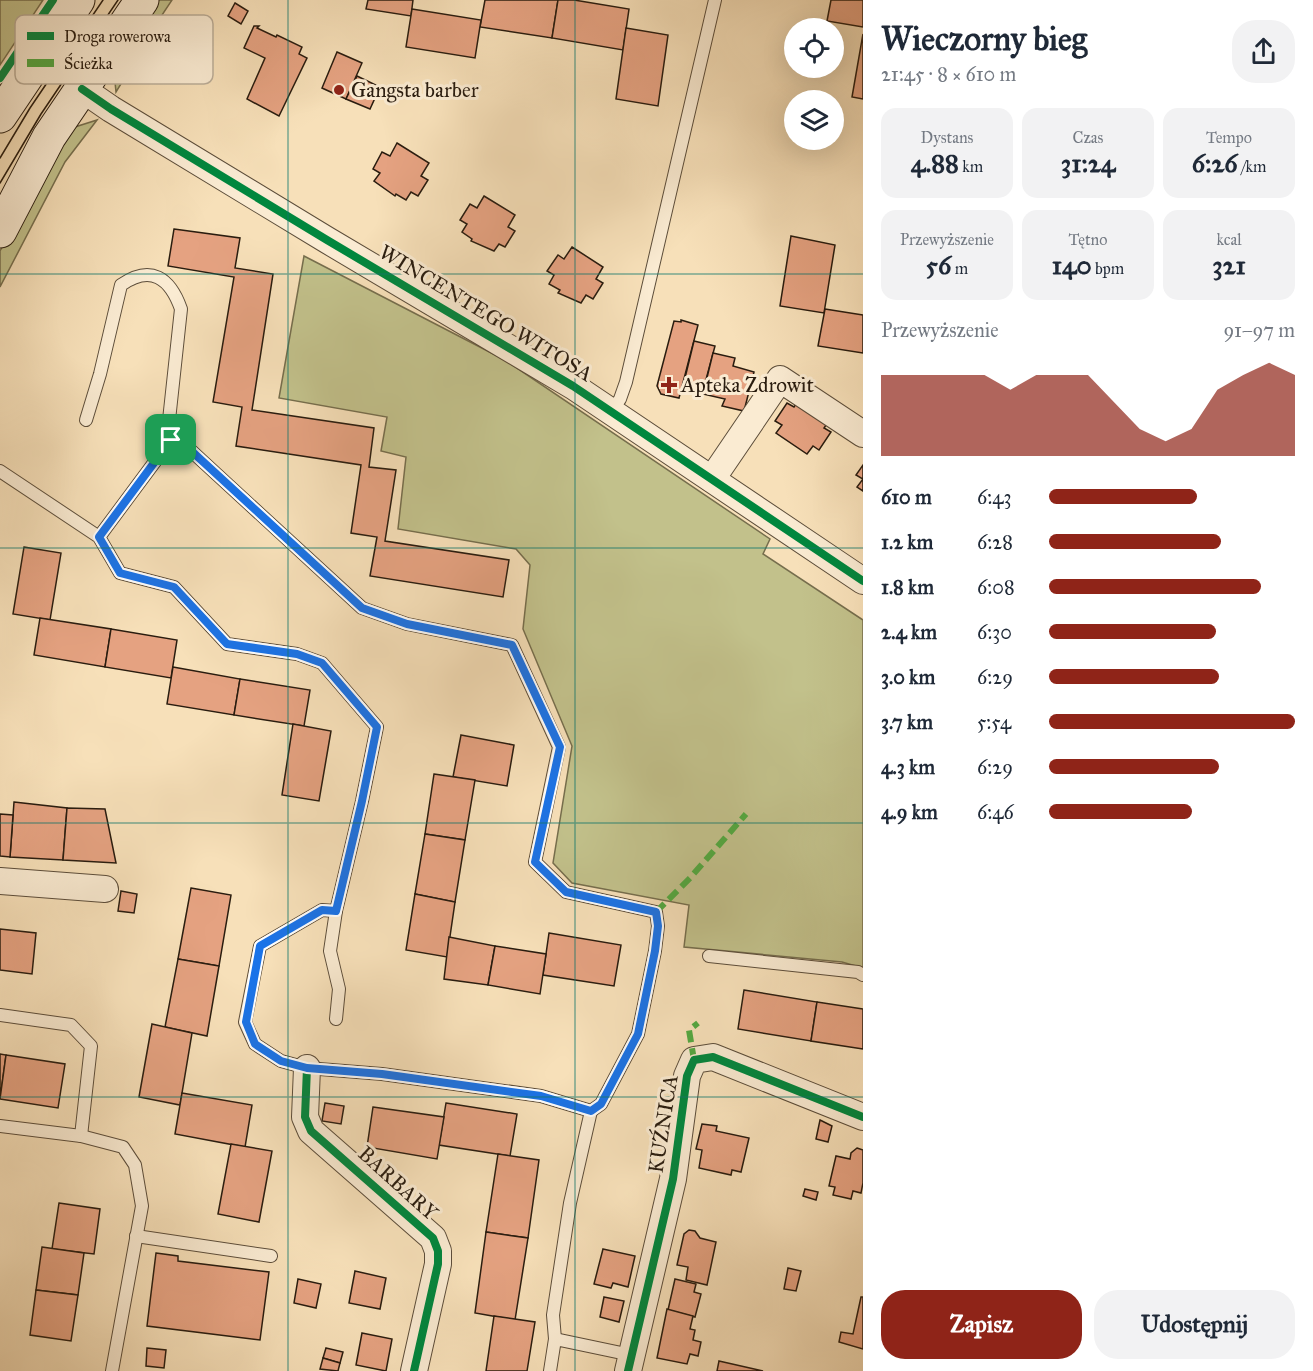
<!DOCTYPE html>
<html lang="pl">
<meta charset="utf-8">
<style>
:root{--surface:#fff;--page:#f2f2f3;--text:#1f2937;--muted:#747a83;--accent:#8f2418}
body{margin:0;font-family:"IM FELL Great Primer",serif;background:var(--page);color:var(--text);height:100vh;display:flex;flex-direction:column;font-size:22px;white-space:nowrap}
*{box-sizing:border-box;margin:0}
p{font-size:20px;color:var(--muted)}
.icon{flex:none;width:33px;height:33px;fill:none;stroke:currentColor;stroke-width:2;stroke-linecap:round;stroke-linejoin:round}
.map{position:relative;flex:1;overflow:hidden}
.details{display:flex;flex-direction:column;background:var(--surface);width:450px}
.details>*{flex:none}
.tools{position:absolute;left:784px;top:18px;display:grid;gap:12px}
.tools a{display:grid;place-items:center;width:60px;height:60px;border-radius:50%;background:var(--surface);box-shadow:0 6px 24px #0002;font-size:30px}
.pin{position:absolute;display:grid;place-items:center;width:51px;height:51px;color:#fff;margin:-26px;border-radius:12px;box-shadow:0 3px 9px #0006}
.round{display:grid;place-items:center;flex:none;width:63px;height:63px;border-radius:24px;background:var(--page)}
.summary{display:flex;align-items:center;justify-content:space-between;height:102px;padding:0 18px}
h1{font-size:33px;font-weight:700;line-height:45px}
.metrics{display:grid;grid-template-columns:repeat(3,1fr);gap:9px;height:102px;padding:6px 18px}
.metrics div{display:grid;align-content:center;border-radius:15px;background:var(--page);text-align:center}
.metrics b{font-size:26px;font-weight:700}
.metrics small{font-size:16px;font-weight:400}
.metrics p{font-size:16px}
.chart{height:168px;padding:12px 18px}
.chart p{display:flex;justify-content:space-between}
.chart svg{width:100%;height:108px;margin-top:6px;fill:var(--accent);opacity:.7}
.primary-button{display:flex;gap:12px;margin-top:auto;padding:12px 18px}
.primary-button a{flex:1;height:69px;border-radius:24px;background:var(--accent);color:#fff;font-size:24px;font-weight:700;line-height:69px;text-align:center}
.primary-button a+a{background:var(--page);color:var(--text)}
ul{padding:0 18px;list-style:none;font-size:20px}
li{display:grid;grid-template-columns:96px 72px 1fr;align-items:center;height:45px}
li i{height:15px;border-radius:8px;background:var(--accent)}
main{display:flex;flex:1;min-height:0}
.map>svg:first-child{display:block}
.green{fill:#c2c18b;stroke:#766e4d;stroke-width:1.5}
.building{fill:#e5a281;stroke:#291c0f;stroke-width:1.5}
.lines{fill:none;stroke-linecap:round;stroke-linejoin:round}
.lane-casing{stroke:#5c4d3a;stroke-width:14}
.street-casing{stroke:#5c4d3a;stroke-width:28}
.secondary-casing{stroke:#291c0f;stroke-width:35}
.lane{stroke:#faebd2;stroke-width:12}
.street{stroke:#faebd2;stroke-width:26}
.secondary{stroke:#faebd2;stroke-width:33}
.tram{stroke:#291c0f;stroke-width:1.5}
.quiet{stroke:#53a941;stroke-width:6;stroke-dasharray:12 6;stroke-linecap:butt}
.cycleway-casing{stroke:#faebd2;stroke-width:11}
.cycleway{stroke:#00873e;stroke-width:8}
.route-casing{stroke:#fff;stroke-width:12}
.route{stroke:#1a73e8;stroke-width:8}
.grid{fill:none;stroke:#0f766e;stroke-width:1.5;stroke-opacity:0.55}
.poi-dot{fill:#8f2418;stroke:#faebd2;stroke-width:2}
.labels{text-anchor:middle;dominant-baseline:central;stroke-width:6;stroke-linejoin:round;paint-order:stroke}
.poi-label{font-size:21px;fill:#291c0f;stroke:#faebd2;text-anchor:start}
.street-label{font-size:21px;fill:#291c0f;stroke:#faebd2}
.key{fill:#faebd2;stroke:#bbad98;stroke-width:1.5}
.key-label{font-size:16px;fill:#291c0f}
</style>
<main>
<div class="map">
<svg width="863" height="1371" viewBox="0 0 863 1371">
<rect width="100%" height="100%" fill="#f7e0b9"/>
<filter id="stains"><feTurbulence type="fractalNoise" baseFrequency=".00333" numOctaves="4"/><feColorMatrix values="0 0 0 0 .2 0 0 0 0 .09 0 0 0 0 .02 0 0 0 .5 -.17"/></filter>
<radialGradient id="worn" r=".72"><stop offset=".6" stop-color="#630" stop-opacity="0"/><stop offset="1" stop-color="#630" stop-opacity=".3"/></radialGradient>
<g class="green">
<path d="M0,0H43L0,65Z"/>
<path d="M159,0H172L128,66L124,79L116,92L114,72L117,61Z"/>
<path d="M97,120L65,162L0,287V251L65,137L75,127Z"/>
<path d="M304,256L505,360L770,539L763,554L863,620V968L842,962L684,947L689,905L572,883L553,863L572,746L523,629L530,565L516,549L398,529L406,457L381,451L387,417L279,398Z"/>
</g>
<g class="building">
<path d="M368,0H413L411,16L366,9Z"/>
<path d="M485,0H558L552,38L480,27Z"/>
<path d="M558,0H574L629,9L623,50L552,38Z"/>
<path d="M831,0H863V27L827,21Z"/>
<path d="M235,3L248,11L241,24L228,16Z"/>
<path d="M412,9L481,20L475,58L406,47Z"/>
<path d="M254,26H259L257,28L276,37L277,35L302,47L299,54L307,58L279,116L247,99L265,58L244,48Z"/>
<path d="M626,28L668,35L658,106L616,99Z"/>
<path d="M863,34V99L852,97Z"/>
<path d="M337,52L362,63L346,99L322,88Z"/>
<path d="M357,76L380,87L370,109L346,99Z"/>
<path d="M397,143L429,163L421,176L428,180L418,196L411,192L406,200L396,194L395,196L374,181L380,173L373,169L382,152L390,156Z"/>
<path d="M484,196L515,215L508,227L515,231L505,247L499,244L494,251L471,241L472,239L462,232L467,224L460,220L470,204L477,208Z"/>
<path d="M174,229L240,238L235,268L273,274L252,410L374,428L369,467L396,470L385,541L509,560L503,597L370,576L377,537L351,533L361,465L236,446L242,407L213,402L234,277L168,266Z"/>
<path d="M791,236L835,245L824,313L780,306Z"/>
<path d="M572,247L603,267L596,279L603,283L593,299L586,295L581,303L558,293L560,290L549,284L554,275L547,271L558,255L564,259Z"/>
<path d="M825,309L863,315V353L818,346Z"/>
<path d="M681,320L698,325L679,398L661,394L657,386L674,321L681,322Z"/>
<path d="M694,341L715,346L704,387L684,382Z"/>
<path d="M713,353L735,358L733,366L754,372L744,411L722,406L725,399L703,394Z"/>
<path d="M800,398L831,418L824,428L831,432L819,450L813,446L807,454L776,433L782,425L775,421L787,403L794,407Z"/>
<path d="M863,465V491L857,487L863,479L856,475Z"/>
<path d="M24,547L61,553L50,620L13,614Z"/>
<path d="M40,618L111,629L105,667L34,655Z"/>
<path d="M111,629L177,640L171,678L105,667Z"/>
<path d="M173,667L240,679L234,715L167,704Z"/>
<path d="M240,679L310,690L304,726L234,715Z"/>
<path d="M293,724L331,731L319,801L282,795Z"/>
<path d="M461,735L514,745L507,786L453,777Z"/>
<path d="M434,774L475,780L465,840L425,834Z"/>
<path d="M14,802L67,808L63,860L10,857Z"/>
<path d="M67,808L105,809L116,863L63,860Z"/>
<path d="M0,814L13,815L10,857L0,856Z"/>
<path d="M425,834L465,840L455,902L415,894Z"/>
<path d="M191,888L231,895L219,966L178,959Z"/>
<path d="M121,891L137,894L134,913L118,911Z"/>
<path d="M415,894L455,902L447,957L406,950Z"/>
<path d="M0,929L36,933L32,974L0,970Z"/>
<path d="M549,933L621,945L614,986L543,975Z"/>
<path d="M449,937L495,946L488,985L444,979Z"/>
<path d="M495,946L546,954L540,994L488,985Z"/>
<path d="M178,959L219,966L207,1036L165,1027Z"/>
<path d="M744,990L817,1002L811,1041L738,1029Z"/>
<path d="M817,1002L863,1009V1049L811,1041Z"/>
<path d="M152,1024L192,1033L180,1105L139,1097Z"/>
<path d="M0,1054L6,1055L0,1099Z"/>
<path d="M6,1055L65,1064L58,1108L0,1099Z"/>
<path d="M182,1093L252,1105L245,1147L175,1134Z"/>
<path d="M325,1103L344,1106L341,1124L322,1121Z"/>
<path d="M446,1103L517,1114L510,1156L439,1145Z"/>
<path d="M373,1107L444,1117L437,1159L367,1147Z"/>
<path d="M820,1120L832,1126L828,1142L816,1139Z"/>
<path d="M702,1124L717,1126L716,1131L749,1138L741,1172L732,1170L731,1175L699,1168L702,1150L696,1149Z"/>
<path d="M231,1144L272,1151L259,1222L218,1214Z"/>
<path d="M857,1148L863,1150V1183L861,1193L853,1191L851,1199L833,1195L835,1187L829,1186L836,1156L850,1159L851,1153Z"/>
<path d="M498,1154L539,1160L528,1238L486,1232Z"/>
<path d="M805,1189L818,1192L816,1200L803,1196Z"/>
<path d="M59,1203L100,1209L94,1254L52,1249Z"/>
<path d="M689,1230L695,1231L700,1238L716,1242L707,1285L686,1280L688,1267L677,1265L684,1234Z"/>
<path d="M486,1232L528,1238L515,1320L475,1313Z"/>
<path d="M42,1247L84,1253L78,1295L36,1290Z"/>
<path d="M603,1249L635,1256L628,1287L613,1283L611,1288L594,1284Z"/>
<path d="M156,1253L178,1256V1261L269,1272L260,1340L147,1326Z"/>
<path d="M788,1268L801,1271L796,1291L784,1289Z"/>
<path d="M355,1271L386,1278L380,1309L349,1303Z"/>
<path d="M298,1279L321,1284L316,1308L294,1303Z"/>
<path d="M675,1279L696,1284L694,1292L701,1294L695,1317L668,1310Z"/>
<path d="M36,1290L78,1295L71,1341L30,1335Z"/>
<path d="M604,1297L624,1301L619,1322L600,1317Z"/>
<path d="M861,1297H863V1349L839,1342L841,1332L853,1334Z"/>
<path d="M667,1309L693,1316L690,1329L695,1330L693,1340L701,1342L698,1356L690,1354L687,1364L657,1358Z"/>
<path d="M494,1316L535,1322L527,1371H486Z"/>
<path d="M362,1333L392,1339L386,1371L356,1365Z"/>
<path d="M147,1348L166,1350L164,1368L146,1366Z"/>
<path d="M326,1348L343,1352L340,1363L323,1358Z"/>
<path d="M323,1358L340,1363L338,1371L320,1369Z"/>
<path d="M719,1361L763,1371H717Z"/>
</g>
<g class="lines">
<defs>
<g id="lane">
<path d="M612,411L620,399L626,382L715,0"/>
<path d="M86,420L100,374L121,285C151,264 170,278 181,309L169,420L171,440"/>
<path d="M0,471L99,537L120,573L174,587L227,644L297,654L322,663L377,727L362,801L336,911L322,910L260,946L245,1022L255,1044L281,1061L307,1068L382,1074L541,1096L591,1111L601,1104L638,1034L655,951L658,926L656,912L566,892L535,862L559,747L512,645L407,624L362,608L186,446L171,440L99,537"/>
<path d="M336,911L330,951L339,989L336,1019"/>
<path d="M709,956L858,972L863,975"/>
<path d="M0,1015L71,1025L91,1046L81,1136"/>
<path d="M0,1126L81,1136L123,1147L135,1165L142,1206L112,1371"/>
<path d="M136,1236L271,1256"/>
<path d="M555,1339L553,1315L570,1203L591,1111"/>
<path d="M550,1371L555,1339L631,1355"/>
</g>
<g id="street">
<path d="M82,89L111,109L327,240L573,386L863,581"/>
<path d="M712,479L780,379L863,434"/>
<path d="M0,881L105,889"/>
<path d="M307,1068L305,1117L311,1131L433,1238L438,1251V1264L414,1371"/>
<path d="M628,1371L673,1179L687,1076L694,1060L713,1057L863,1117"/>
</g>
<g id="secondary">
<path d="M0,116L78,0"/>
<path d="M0,231L49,137L142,0"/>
</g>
</defs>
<use href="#lane" class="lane-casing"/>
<use href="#street" class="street-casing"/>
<use href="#secondary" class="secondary-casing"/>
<use href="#lane" class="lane"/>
<use href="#street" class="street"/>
<use href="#secondary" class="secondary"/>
<g class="tram">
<path d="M0,158L30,108L103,0"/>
<path d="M0,183L41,114L118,0"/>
</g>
<g class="quiet">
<path d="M656,912L690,878L746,814"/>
<path d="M694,1060L689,1030L698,1023"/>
</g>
<defs>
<g id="cycleway">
<path d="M0,78L53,0"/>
<path d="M82,89L111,109L327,240L573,386L863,581"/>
<path d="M307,1068L305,1117L311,1131L433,1238L438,1251V1264L414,1371"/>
<path d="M628,1371L673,1179L687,1076L694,1060L713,1057L863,1117"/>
</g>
</defs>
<use href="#cycleway" class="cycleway-casing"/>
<use href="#cycleway" class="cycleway"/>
</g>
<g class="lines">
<defs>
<path id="route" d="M171,440L186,446L362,608L407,624L512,645L560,747L535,862L566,892L656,912L658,926L655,951L638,1034L601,1104L591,1111L541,1096L382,1074L307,1068L281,1061L255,1044L246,1022L260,946L322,910L336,911L362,801L377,727L322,663L297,654L227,644L174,587L120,573L99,537Z"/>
</defs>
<use href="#route" class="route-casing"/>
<use href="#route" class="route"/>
</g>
<path class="grid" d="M288,0V1371M575,0V1371M0,274H863M0,548H863M0,823H863M0,1097H863"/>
<g class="poi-dot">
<circle cx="339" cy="90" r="6"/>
<path d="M666 376h6v6h6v6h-6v6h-6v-6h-6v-6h6z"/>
</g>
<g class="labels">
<g class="poi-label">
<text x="351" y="90">Gangsta barber</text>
<text x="681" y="385">Apteka Zdrowit</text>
</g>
<g class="street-label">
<text transform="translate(486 313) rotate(31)">WINCENTEGO WITOSA</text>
<text transform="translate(663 1124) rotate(-81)">KUŹNICA</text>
<text transform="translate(398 1183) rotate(42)">BARBARY</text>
</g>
</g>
<rect x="15" y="15" width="198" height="69" rx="9" class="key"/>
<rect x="27" y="32" width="27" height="8" fill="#00873e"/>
<rect x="27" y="59" width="27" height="8" fill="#53a941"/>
<g class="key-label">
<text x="64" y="42">Droga rowerowa</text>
<text x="64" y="69">Ścieżka</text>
</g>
<rect width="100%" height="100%" filter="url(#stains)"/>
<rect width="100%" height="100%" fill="url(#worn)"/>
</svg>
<div class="tools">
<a><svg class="icon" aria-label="locate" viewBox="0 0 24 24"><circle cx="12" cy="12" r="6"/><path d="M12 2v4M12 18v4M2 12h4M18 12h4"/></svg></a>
<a><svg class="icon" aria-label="layers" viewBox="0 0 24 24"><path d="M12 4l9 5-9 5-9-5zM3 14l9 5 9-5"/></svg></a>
</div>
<div class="pin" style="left:171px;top:440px;background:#1e9e55"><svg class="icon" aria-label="arrive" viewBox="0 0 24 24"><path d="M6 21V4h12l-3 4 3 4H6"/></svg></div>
</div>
<section class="details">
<div class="summary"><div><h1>Wieczorny bieg</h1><p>21:45 · 8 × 610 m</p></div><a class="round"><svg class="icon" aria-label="share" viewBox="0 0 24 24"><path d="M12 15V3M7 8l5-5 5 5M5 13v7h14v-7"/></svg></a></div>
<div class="metrics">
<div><p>Dystans</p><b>4.88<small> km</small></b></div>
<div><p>Czas</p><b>31:24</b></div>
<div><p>Tempo</p><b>6:26<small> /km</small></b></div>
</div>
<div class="metrics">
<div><p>Przewyższenie</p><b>56<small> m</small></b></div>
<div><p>Tętno</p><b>140<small> bpm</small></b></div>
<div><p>kcal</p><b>321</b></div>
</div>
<div class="chart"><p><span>Przewyższenie</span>91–97 m</p>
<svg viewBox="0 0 160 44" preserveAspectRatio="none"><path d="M0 44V11L10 11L20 11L30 11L40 11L50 17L60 11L70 11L80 11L90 22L100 33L110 38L120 33L130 17L140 11L150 6L160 11V44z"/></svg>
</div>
<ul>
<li><b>610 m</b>6:43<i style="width:60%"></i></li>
<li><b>1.2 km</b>6:28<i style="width:70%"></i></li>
<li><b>1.8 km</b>6:08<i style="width:86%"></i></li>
<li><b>2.4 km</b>6:30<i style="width:68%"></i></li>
<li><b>3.0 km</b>6:29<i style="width:69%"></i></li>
<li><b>3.7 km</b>5:54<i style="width:100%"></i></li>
<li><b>4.3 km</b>6:29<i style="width:69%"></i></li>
<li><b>4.9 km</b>6:46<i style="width:58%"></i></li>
</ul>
<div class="primary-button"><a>Zapisz</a><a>Udostępnij</a></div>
</section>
</main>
